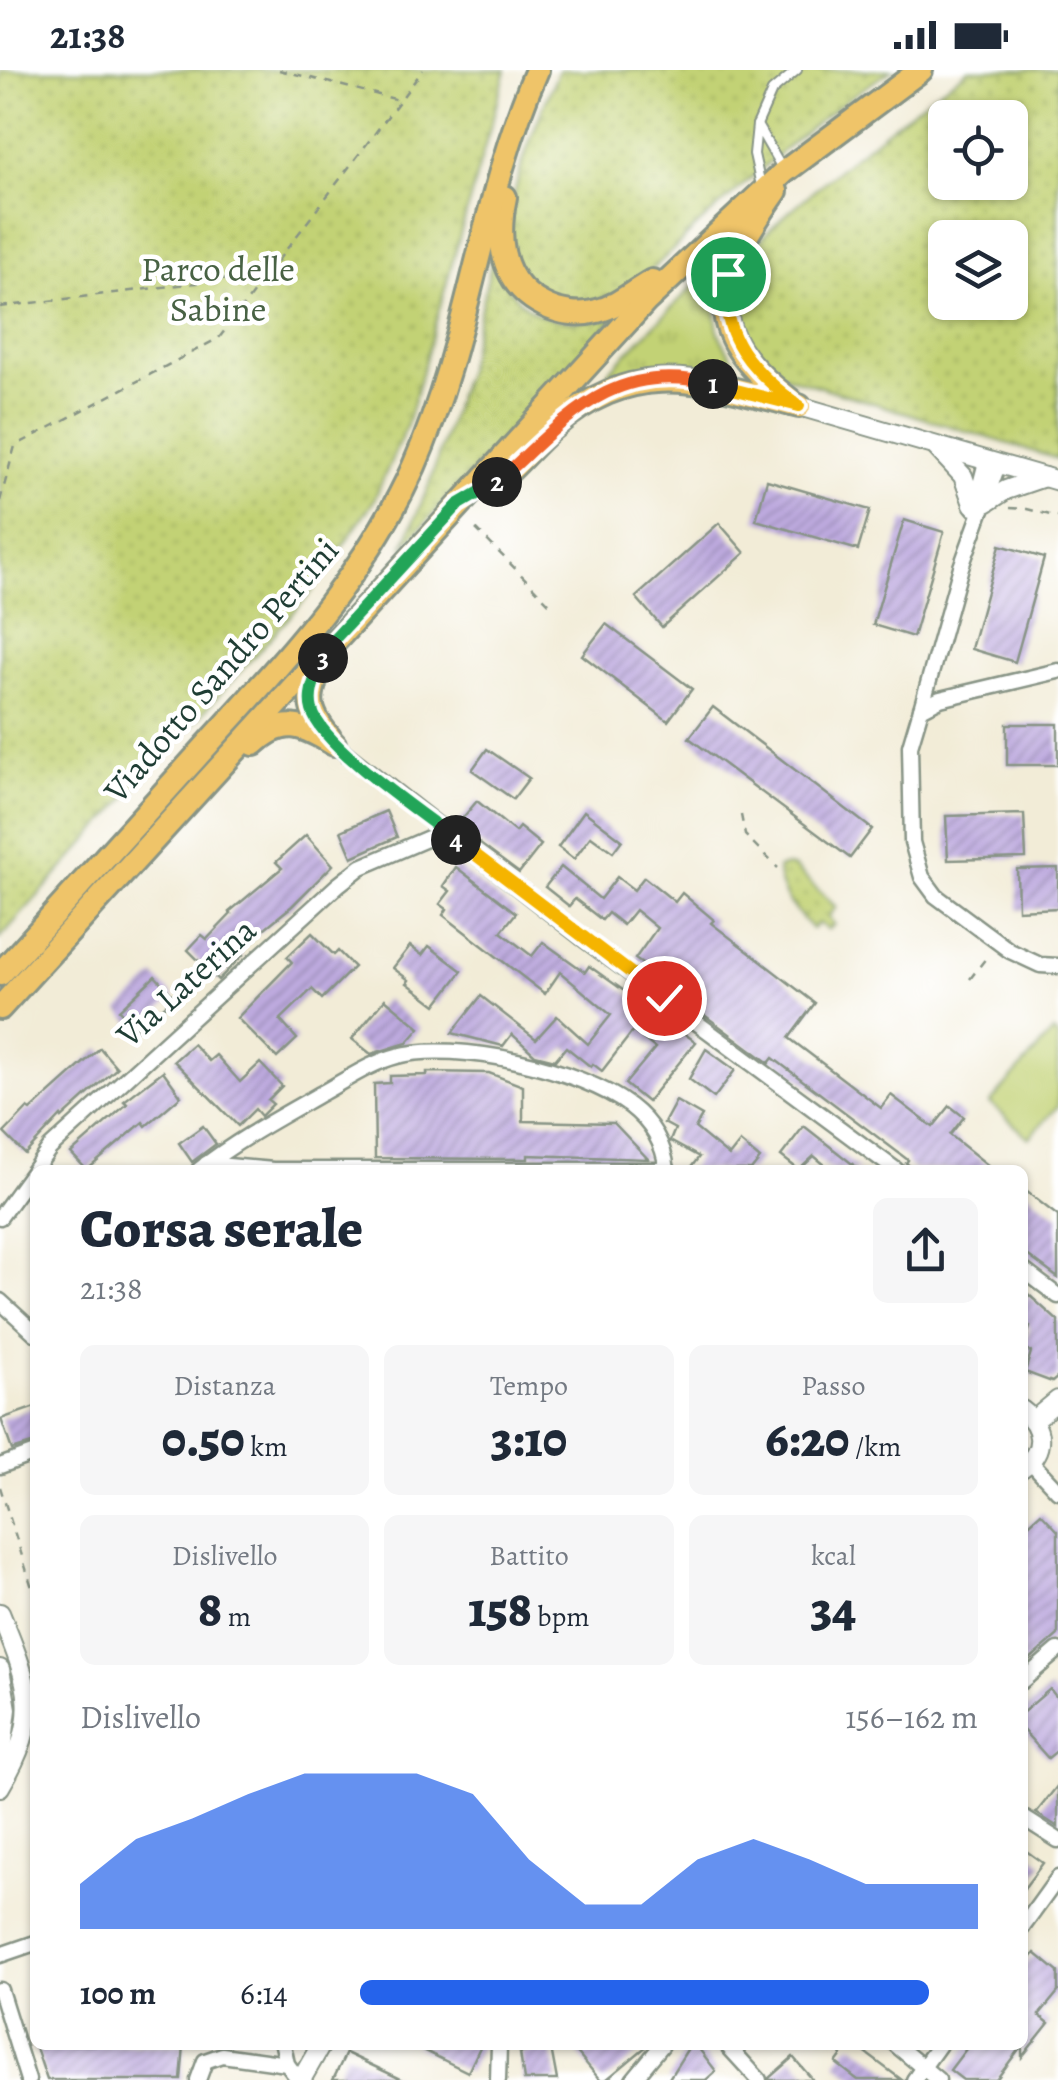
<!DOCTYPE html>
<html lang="it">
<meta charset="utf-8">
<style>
:root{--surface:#fff;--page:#f6f6f7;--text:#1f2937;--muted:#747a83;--accent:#2563eb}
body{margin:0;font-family:Alegreya,serif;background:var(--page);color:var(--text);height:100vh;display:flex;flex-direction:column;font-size:38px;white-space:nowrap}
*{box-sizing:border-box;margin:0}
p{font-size:32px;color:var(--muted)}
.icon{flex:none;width:55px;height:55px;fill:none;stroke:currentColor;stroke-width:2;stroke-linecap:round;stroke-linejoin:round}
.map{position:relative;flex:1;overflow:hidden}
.details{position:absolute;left:30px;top:1095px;width:998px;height:885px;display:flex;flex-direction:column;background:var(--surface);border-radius:15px;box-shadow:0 2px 8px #0004}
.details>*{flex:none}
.fabs{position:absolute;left:928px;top:30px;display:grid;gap:20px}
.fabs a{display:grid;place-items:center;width:100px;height:100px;border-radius:15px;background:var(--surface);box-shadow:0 2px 8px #0004;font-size:50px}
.pin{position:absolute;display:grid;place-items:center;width:85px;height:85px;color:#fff;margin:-42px;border:5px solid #fff;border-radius:50%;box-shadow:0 2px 10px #0007}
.km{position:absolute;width:50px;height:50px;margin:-25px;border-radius:50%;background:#222;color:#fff;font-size:28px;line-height:50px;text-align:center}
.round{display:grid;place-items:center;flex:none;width:105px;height:105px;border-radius:15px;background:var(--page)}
.summary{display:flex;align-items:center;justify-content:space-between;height:170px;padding:0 50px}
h1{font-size:55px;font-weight:800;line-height:75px}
.metrics{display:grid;grid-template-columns:repeat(3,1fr);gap:15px;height:170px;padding:10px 50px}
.metrics div{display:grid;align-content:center;border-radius:15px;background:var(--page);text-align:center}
.metrics b{font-size:50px;font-weight:800}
.metrics small{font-size:28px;font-weight:400}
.metrics p{font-size:28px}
.chart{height:280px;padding:20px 50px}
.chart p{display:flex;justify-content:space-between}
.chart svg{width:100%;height:180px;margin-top:10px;fill:var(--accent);opacity:.7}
ul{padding:0 50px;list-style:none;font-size:32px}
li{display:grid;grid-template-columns:160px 120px 1fr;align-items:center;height:75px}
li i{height:25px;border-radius:12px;background:var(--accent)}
.status{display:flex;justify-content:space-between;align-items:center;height:70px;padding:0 50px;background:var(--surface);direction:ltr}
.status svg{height:28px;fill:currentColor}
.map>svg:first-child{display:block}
.grass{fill:url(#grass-tufts);stroke:#708854;stroke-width:2.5}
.park{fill:url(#park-dots);stroke:#708854;stroke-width:2.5;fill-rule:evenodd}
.garden{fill:#c2d275;stroke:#708854;stroke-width:2.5}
.building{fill:url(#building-hatch)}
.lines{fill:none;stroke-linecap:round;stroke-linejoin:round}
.service-casing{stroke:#889486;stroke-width:12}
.minor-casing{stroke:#889486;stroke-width:19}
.tertiary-casing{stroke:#889486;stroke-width:22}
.primary-casing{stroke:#889486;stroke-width:28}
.path{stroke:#889486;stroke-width:2.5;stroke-dasharray:8 8;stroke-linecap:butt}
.service{stroke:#fff;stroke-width:8}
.minor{stroke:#fff;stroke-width:14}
.tertiary{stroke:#fff;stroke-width:18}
.primary{stroke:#efc469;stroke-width:22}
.split-1-casing{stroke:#fff;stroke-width:20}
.split-2-casing{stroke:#fff;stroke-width:20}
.split-3-casing{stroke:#fff;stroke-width:20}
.split-4-casing{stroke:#fff;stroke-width:20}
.split-5-casing{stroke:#fff;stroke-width:20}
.split-1{stroke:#f5b400;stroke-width:12}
.split-2{stroke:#f0652b;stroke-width:12}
.split-3{stroke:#22a559;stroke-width:12}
.split-4{stroke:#22a559;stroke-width:12}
.split-5{stroke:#f5b400;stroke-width:12}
.labels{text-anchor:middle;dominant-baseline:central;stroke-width:9;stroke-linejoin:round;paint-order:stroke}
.park-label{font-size:35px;fill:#486244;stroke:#fff}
.street-label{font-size:35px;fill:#1f3d34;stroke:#fff}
</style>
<div class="status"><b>21:38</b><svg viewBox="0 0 49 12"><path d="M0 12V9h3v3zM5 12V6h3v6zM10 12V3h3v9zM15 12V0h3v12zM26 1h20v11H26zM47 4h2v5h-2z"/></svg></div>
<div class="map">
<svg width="1058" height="2010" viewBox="0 0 1058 2010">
<defs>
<pattern id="grass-tufts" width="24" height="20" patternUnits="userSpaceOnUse" patternTransform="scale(2.5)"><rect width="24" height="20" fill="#c2d275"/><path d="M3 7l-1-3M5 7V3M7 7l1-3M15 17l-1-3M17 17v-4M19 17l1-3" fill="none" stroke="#a6b566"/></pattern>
<pattern id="park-dots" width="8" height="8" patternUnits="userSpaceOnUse" patternTransform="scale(2.5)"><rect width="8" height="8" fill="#c2d275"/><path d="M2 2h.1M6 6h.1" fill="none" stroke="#a6b566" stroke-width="1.8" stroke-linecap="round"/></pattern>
<pattern id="building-hatch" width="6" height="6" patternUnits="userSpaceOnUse" patternTransform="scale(2.5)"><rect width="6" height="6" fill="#beaadf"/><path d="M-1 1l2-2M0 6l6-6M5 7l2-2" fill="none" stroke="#9a8cb6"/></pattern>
</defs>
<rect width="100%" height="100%" fill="#fff"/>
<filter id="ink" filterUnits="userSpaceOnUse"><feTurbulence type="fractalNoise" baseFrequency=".01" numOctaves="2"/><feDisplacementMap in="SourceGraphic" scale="20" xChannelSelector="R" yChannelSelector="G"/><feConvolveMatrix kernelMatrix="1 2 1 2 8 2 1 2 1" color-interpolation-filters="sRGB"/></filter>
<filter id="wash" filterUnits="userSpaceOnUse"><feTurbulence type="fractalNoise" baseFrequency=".0048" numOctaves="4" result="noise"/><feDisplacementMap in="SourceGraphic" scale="40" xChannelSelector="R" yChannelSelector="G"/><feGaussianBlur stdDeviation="2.25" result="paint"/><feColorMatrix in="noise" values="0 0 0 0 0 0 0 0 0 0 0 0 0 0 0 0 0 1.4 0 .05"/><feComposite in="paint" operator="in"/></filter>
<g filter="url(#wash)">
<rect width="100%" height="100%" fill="#f2ecd7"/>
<path class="grass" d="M715,194L718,201C715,221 713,247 720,266C726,281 741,295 740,310L646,302L605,310L609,301Z"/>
<g class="park">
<path d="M0,0H506L407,355L373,432L310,524L0,868Z"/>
<path d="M559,0H893C829,36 764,97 708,146C680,170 644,215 609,227C583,236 552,230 530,213C479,171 539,49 559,0Z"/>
<path d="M969,0H1058V389L781,305C738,279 726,227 751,184C768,156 798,135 822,114C870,73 917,34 969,0ZM945,48H1010V112H945ZM945,168H1010V232H945Z"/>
<path d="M492,190C521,250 551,257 614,248L403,477L429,415L467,297Z"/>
<path d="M788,796L795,798L836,837L828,847L834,854L827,860L819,853L812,859C797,842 777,822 778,798Z"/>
</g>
<path class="garden" d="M1053,962L1058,967V1036L1029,1068L990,1033Z"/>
<g id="blocks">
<g class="building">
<path d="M767,410L870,440L858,480L756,450Z"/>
<path d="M904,450L944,462L913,567L873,555Z"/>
<path d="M719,453L745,483L662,557L636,527Z"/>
<path d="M1000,475L1044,488L1015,592L971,579Z"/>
<path d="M606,554L692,619L668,651L582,585Z"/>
<path d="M713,637L872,759L850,788L689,668Z"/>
<rect x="1007" y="654" width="51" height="41"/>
<path d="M487,679L529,708L513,729L472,700Z"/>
<path d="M477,731L515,762L519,757L541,775L519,803L456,756Z"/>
<path d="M386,741L397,767L352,787L341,761Z"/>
<path d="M584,741L622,770L613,782L591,766L574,789L558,777Z"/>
<path d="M1024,744L1026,788L948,790L946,746Z"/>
<path d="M306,765L333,795L292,836L238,880L243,885L218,910L188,880L202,865L207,869L231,844L229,842L282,798L276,792Z"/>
<path d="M456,797L516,843L501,862L532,886L543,872L585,902L589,896L696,972L647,1032L625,1014L655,978L633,961L602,1001L593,994L591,997L566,977L555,990L535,985L512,964L503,976L452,963L481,926L536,969L557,946L588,974L611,945L560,902L545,924L443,845L447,839L440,834L450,821L443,816Z"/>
<path d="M561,797L600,829L617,807L634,820L644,807L675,832L682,823L714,850L711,853L815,933L789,968L881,1038L891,1025L933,1057L950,1036L964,1047L950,1065L994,1100H915L906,1093L908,1090L773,988L769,993L680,927L683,922L635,889L657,858L635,840L623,855L608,843L602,850L575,829L569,836L545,817Z"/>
<path d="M1058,798V838L1018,840L1017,799Z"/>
<path d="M312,863L334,885L338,881L354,897L322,929L312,919L280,950L297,969L277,988L237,948L292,892L287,887Z"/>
<path d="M410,876L422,885L429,876L462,901L436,935L407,913L409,910L393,898Z"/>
<path d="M155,906L174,927L138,960L119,940Z"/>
<path d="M385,929L420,958L407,973L371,984L352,969Z"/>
<path d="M193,974L209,991L216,985L240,1012L260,993L282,1016L268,1030L273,1034L261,1046L255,1039L238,1056L174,991Z"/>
<path d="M100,978L117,998L62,1048L61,1046L25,1084L4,1063L28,1038L31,1040Z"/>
<path d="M706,979L735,1000L714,1028L689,1009Z"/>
<path d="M163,1001L181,1026L146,1056L143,1052L87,1100L71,1083L127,1034L124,1031Z"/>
<path d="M427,1002L489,1003L523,1016V1051L614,1053L648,1089L528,1085V1089L375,1088L374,1014L390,1013V1006L427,1005Z"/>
<path d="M676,1031L702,1046L695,1058L729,1086L740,1072L760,1089L751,1100H689L699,1087L670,1071L675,1059L664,1053Z"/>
<path d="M203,1056L216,1074L192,1092L179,1073Z"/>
<path d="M804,1056L860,1100H831L814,1086L799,1100L781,1086Z"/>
<path d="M1022,1118L1058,1146V1208L1022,1181Z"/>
<path d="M1028,1224L1058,1251V1307L1052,1312L1025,1302L1031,1282L1023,1279L1030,1257L1022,1251V1240Z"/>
<path d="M35,1337V1373L12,1380L1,1349Z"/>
<path d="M1041,1443L1058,1461V1565L1022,1596V1460Z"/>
<path d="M1050,1619L1058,1629V1680L1048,1688L1022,1659V1643Z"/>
<path d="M1058,1715V1757L1036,1743Z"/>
<path d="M1022,1778L1043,1793L1022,1821Z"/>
<path d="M1035,1883L1058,1902V1922L1039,1945L1049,1953L1022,1987V1899Z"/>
<path d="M35,1975H184L181,2010H47Z"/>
<path d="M413,1975H481L468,2002Z"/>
<path d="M571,1975H648L606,2010H600Z"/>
<path d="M690,1975H696L716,2001L706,2010H668Z"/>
<path d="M849,1975H855L902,2010H858L836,1993Z"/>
<path d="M969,1975H1022L996,2010H963L950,2000Z"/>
<path d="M551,1978L557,2010H524L520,1983Z"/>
<path d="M346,1983L403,2010H333Z"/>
<path d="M793,1987L813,2010H769V2008Z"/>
</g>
</g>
</g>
<g filter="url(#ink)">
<use href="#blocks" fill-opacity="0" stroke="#889486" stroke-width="2.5"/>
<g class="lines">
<defs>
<g id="service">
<path d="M757,55L772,21L797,0"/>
<path d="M761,116L754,84L757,55L783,100"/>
</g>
<g id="minor">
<path d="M974,438L986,392"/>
<path d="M1058,601L940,629L921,639L910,676L912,772L922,807L936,826L1010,881L1040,895L1058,896"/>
<path d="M921,639L961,497L998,395"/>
<path d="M334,674L581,867L896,1100"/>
<path d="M206,1094L273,1100H668"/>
<path d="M199,1100C237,1070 280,1047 322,1023C346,1010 370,993 397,986C457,970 581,999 630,1036C651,1052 664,1074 667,1100"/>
<path d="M0,1147L50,1078L338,815L361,797L445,761"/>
<path d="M1022,1199L1058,1226"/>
<path d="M0,1231L35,1263"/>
<path d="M1031,1392L1058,1421"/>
<path d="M0,1396L35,1383"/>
<path d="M1022,1611L1058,1580"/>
<path d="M1022,1747L1058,1770"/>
<path d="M1022,1858L1058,1808"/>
<path d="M0,1885L35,1873"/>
<path d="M0,1920L28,2010"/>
<path d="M283,1975L287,1994L299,2010"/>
<path d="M727,1975L759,2010"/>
<path d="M896,1975L938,2010"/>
<path d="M198,2010L205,1991L222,1985L287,1994"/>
<path d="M498,2010L499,1975"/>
<path d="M633,2010L662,1975"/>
<path d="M914,2010L939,1975"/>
</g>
<g id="tertiary">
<path d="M799,336L1058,411"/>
<path d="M937,378L963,406L973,434"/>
<path d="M986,433L1006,420L1044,407"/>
<path d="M1022,1340C1044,1357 1046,1381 1022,1398"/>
<path d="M1034,1350L1058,1330"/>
<path d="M0,1543C30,1616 43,1645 0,1717"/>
<path d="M0,1599L7,1639L0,1695"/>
<path d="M301,2010L321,1975"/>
</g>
<g id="primary">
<path d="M776,121C716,206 694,259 790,330"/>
<path d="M505,127C496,170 501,214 544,235C560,243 580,246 597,241C618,236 634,221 652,211"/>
<path d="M491,417C514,399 531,376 552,358C637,285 703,312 799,336"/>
<path d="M322,592C308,626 305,638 329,667"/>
<path d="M254,674C284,646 302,655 334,674"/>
<path d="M0,904C69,827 139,751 208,674C286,588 366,504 414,396C470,269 481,127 537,0"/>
<path d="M0,938L645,232L784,102L921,0"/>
</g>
</defs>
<use href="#service" class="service-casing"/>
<use href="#minor" class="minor-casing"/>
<use href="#tertiary" class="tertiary-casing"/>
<use href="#primary" class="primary-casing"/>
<g class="path">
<path d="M279,0L399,30"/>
<path d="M0,237L269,204"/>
<path d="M0,431L15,376L219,268L423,0"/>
<path d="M1010,438L1027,439L1058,447"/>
<path d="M476,459L552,536"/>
<path d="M741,745L745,765L778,798"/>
<path d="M970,909L989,884"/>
<path d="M0,1417L35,1527"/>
</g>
<use href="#service" class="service"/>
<use href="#minor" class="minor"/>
<use href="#tertiary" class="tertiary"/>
<use href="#primary" class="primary"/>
</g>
</g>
<g class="lines" filter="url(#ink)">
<defs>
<path id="split-1" d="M713,314L799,336C754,303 716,265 728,204"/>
<path id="split-2" d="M497,412C564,352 611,288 713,314"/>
<path id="split-3" d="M323,588L328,576L458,435L497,412"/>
<path id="split-4" d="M323,588C317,605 307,622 312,640C321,676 424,745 456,770"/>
<path id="split-5" d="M456,770L664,928"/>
</defs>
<use href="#split-1" class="split-1-casing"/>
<use href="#split-2" class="split-2-casing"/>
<use href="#split-3" class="split-3-casing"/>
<use href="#split-4" class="split-4-casing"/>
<use href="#split-5" class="split-5-casing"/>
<use href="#split-1" class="split-1"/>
<use href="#split-2" class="split-2"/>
<use href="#split-3" class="split-3"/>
<use href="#split-4" class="split-4"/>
<use href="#split-5" class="split-5"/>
</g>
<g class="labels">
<g class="park-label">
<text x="218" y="199">Parco delle<tspan x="218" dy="40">Sabine</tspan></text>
</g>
<g class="street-label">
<text transform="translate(221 600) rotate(-49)">Viadotto Sandro Pertini</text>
<text transform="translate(186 912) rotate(-42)">Via Laterina</text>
</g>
</g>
</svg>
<div class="fabs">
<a><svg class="icon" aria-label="locate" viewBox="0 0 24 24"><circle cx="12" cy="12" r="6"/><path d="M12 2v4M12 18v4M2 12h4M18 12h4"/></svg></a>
<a><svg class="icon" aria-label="layers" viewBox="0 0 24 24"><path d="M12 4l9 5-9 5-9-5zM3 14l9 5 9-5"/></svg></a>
</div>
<div class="pin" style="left:728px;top:204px;background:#1e9e55"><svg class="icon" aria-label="arrive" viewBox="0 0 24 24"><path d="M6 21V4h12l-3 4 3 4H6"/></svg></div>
<div class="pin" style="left:664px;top:928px;background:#d93025"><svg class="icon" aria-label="check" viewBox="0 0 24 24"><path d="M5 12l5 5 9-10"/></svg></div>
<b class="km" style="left:713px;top:314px">1</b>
<b class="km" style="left:497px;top:412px">2</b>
<b class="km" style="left:323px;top:588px">3</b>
<b class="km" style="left:456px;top:770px">4</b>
<section class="details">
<div class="summary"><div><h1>Corsa serale</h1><p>21:38</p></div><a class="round"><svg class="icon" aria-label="share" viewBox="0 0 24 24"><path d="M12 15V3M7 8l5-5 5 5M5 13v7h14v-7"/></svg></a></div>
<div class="metrics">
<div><p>Distanza</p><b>0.50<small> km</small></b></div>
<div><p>Tempo</p><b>3:10</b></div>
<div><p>Passo</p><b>6:20<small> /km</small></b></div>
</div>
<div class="metrics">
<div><p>Dislivello</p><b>8<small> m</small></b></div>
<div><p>Battito</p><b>158<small> bpm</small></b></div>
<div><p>kcal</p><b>34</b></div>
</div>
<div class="chart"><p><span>Dislivello</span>156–162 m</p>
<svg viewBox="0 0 160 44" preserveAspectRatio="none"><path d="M0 44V33L10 22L20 17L30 11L40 6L50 6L60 6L70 11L80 27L90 38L100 38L110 27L120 22L130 27L140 33L150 33L160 33V44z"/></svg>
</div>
<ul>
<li><b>100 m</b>6:14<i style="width:92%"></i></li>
</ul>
</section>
</div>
